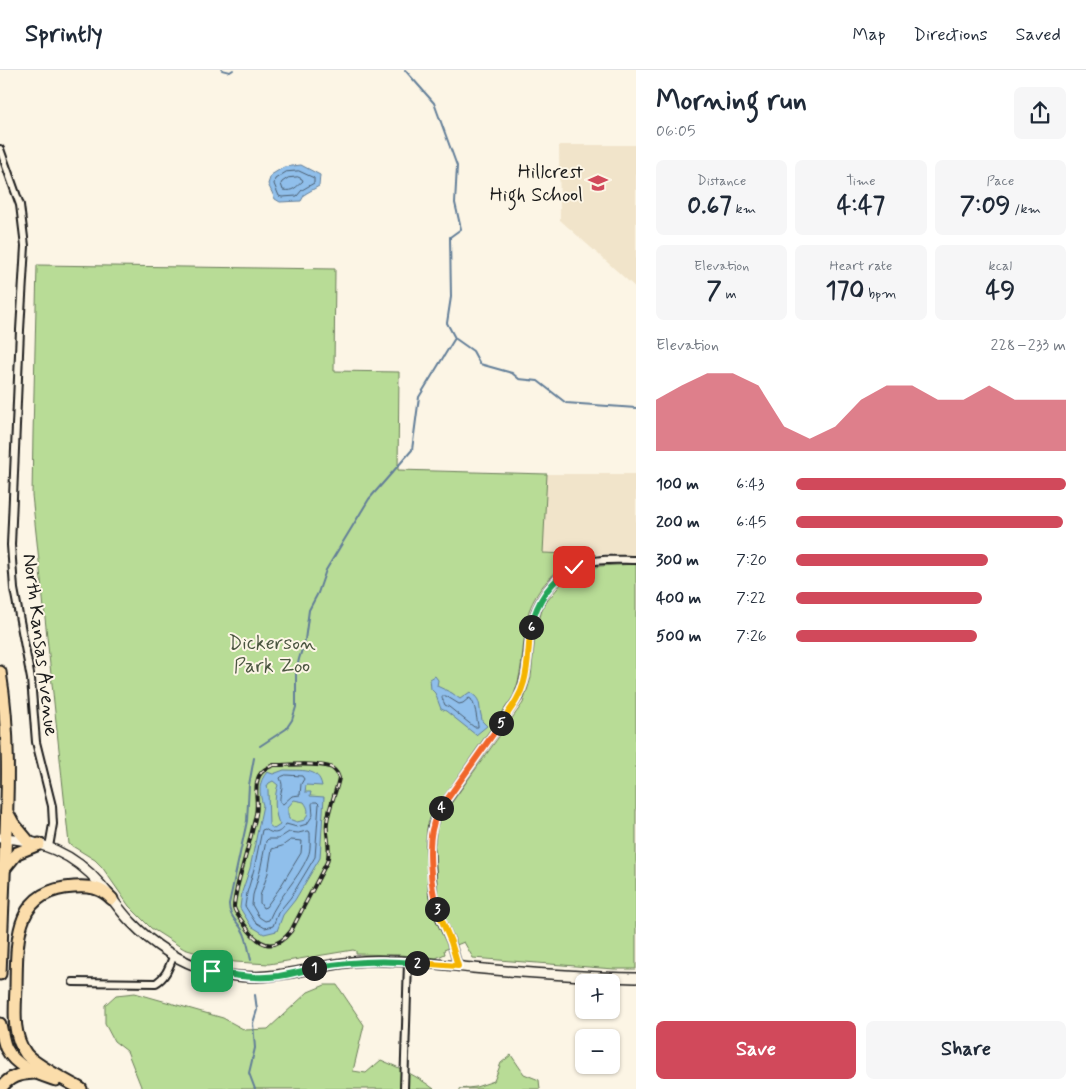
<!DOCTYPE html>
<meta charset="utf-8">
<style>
:root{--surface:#fff;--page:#f6f6f7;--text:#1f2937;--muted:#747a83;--line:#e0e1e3;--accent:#d1495b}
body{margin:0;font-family:Mynerve,sans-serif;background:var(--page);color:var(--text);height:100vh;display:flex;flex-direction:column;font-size:19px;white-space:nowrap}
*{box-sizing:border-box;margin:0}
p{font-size:16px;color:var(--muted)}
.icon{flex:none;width:28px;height:28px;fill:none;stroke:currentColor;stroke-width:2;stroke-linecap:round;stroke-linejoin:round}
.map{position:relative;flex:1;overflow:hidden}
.panel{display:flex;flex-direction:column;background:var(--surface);width:450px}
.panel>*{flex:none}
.controls{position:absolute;left:575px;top:904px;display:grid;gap:10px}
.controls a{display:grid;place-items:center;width:45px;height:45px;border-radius:8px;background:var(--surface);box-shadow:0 1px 4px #0004;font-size:25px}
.pin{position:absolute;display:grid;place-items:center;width:42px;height:42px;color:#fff;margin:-21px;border-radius:10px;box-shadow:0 2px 8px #0006}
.km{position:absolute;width:25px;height:25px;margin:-12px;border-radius:50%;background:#222;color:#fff;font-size:14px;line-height:25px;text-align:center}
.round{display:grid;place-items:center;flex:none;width:52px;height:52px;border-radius:8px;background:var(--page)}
.headline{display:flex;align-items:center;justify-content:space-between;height:85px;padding:0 20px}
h1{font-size:28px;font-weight:700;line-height:38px}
.metrics{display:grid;grid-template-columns:repeat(3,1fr);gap:8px;height:85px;padding:5px 20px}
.metrics div{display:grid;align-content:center;border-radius:8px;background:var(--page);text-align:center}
.metrics b{font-size:25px;font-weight:700}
.metrics small{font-size:14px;font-weight:400}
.metrics p{font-size:14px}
.chart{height:140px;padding:10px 20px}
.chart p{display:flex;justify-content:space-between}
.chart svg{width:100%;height:90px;margin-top:5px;fill:var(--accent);opacity:.7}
.primary-button{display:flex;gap:10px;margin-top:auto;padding:10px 20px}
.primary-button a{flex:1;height:58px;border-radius:8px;background:var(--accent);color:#fff;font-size:20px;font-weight:700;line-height:58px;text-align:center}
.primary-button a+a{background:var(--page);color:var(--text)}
ul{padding:0 20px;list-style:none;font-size:16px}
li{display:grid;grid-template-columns:80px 60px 1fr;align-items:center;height:38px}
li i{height:12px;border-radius:6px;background:var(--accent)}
header{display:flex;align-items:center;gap:30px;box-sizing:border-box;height:70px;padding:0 25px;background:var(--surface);border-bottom:1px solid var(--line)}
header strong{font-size:24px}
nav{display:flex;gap:28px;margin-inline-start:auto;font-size:18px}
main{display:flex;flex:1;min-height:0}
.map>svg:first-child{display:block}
.built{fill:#f1e4ca}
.green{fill:#b8dc96;stroke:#6a7c59}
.water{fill:#90bfeb;stroke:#627e98;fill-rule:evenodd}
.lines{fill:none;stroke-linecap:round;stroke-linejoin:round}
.shore{stroke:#4a5d6f;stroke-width:1}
.stream{stroke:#627e98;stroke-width:2}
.street-casing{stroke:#1c1c1c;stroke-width:10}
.secondary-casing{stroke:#1c1c1c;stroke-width:12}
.highway-casing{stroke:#1c1c1c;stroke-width:15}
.street{stroke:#fcf5e5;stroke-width:6}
.secondary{stroke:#fcf5e5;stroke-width:9}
.highway{stroke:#fbddab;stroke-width:11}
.rail-casing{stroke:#1c1c1c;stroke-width:4}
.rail{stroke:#fcf5e5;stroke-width:2;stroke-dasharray:5.5;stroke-linecap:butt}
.split-1-casing{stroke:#fff;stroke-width:10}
.split-2-casing{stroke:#fff;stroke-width:10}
.split-3-casing{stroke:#fff;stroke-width:10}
.split-4-casing{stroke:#fff;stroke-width:10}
.split-5-casing{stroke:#fff;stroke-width:10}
.split-6-casing{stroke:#fff;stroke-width:10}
.split-7-casing{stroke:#fff;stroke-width:10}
.split-1{stroke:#22a559;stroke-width:6}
.split-2{stroke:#22a559;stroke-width:6}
.split-3{stroke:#f5b400;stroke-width:6}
.split-4{stroke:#f0652b;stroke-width:6}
.split-5{stroke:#f0652b;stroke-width:6}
.split-6{stroke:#f5b400;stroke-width:6}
.split-7{stroke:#22a559;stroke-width:6}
.labels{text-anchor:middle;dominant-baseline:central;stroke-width:4;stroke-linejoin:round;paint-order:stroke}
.poi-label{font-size:20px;fill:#1c1c1c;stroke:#fcf5e5;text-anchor:end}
.park-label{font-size:20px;fill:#4b5641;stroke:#fcf5e5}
.street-label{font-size:20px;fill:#1c1c1c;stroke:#fcf5e5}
</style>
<header>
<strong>Sprintly</strong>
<nav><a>Map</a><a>Directions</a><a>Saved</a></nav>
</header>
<main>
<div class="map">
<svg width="636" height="1019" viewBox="0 0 636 1019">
<rect width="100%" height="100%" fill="#fcf5e5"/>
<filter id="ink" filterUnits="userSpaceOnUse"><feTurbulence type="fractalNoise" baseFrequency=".02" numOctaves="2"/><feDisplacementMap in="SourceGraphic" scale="10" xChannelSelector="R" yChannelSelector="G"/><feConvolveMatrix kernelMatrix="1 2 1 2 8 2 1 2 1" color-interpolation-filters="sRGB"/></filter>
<g filter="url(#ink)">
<g class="built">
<path d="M559,75H636V218L560,150Z"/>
<path d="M547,404H636V485L543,483Z"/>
</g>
<g class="green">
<path d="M37,195L335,199L334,301L399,302L398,400L547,404L543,483L596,485C590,486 583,487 577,489C555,498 537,519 529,541C526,551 525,561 524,571C521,594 521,610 511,631L440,735V749L523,633L531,608L535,565L539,551L543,536L553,524L561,514L572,506L583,500L600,496L636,494V899H614L473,888L464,872L444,880L445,884L436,888L400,885L356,884V881L353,880L269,894L235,892L213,888L184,879L151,858L129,836L102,797L95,790L69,774L32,425L33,364Z"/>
<path d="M325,915H337L364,955L353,1001L366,1003L381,990C400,998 417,1006 434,1019H142L127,981L114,971L105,954V935L116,925L135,923L223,948L245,960L268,959L308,922Z"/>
<path d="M511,985L524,1004L539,1010L540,1019H459L476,1017L494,1011L501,993Z"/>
</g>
<g class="water">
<path d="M301,95L320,105L319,116L305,124L301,131L280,132L275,129L268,114L271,105L284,97Z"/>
<path d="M435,606L438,610L437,616L452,623L460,629L470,622C478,628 479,630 480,639C480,643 482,647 482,651L487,656L476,665L446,641L441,639L435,623L431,619L430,609Z"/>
<path d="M284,700C300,701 319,697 322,716L306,715L305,722H311L310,726L324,727L320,788L295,830L283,845L277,861L264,864L251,856L240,838L242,822L250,798L263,735C259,723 258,712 267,702L273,704ZM273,711L278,715C274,725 274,745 280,755L274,759L269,755L268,720L267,716L269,713ZM294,730L304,732C309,739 309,742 305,750L297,752L289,749L288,744V737Z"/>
</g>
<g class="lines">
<g class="shore">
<path d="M299,101L314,108V113L302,120L297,126L282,127L279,126L274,114L275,109L286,102Z"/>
<path d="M298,107L302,109L303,111C296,117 293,122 283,120L281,114L282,112L288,108Z"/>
<path d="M444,626H446L459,634L463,633L469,628L471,629C476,637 476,646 478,655V657H474L449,637L445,635L442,628Z"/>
<path d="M286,705L302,706L304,709L301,714L300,725L292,726L283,734L280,732C279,722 285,718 280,708L281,707Z"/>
<path d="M314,732H317L319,734L315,787L291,827L278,843L273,856L265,858L255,852L245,836L247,823L254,799L262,760L265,759C275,766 280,763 286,754L297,757L307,754L313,745L312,734Z"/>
<path d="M307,761H309L310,763C310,770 311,780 308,786C298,810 278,827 269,850L265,851L259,847L252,835L253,825L260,801L266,771L268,769H278L289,762L298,763Z"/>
<path d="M291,770L302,771L301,783L279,819L266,837L263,838L260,833V826L268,803L272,779L282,776Z"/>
</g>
<g class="stream">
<path d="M222,0L230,2L233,0"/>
<path d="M456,269L473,281L480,294L512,303L519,309L538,311L566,333L636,338"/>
<path d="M260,676L286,659L292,650L296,637V603L299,589L305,570L309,540L318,523L326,500L369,429L412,380L419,327L455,268L447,253L451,227L450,167L461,159L455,133L457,96L434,33L405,0"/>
<path d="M251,890C249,882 248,874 245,866C241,853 229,849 229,834L247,751L249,715L254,688"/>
<path d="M255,1019L249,1003L255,978L253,953L257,940L255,925"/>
</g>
<defs>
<g id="street">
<path d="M0,79L20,135L25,176L20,260L11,475L14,519L31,609L36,672L52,736L53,754L49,777"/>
<path d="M458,896L451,872L439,846L433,824L430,775L432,757L436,746L518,628C528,607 527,586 530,564C534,533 554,501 586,493C602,488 620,490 636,490"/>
<path d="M73,912L156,913C166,907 169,897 173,887"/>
<path d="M404,1019L408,892"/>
</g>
<path id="secondary" d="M0,768C39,769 75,784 100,814C111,826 119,840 131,852C153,875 180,892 210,901C254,913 284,904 326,896C346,892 366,890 387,891C415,891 445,895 473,898C528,903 582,907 636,908"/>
<g id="highway">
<path d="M0,602C10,661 8,722 5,782C3,822 2,863 0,904"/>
<path d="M7,742L13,753L28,771"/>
<path d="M5,798L17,783L39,774"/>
<path d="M0,954C2,962 3,971 6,978C16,998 38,1004 56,1010"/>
<path d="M0,1019C10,1006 18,1004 34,1003"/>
<path d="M81,1019C67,1011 35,995 26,984C12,965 15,940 16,918C17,872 13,820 74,817C89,816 101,817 112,829"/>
</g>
</defs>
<use href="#street" class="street-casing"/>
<use href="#secondary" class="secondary-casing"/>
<use href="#highway" class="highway-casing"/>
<use href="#street" class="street"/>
<use href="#secondary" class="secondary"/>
<use href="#highway" class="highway"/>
<defs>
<path id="rail" d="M274,695C288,695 320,692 332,698C336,701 338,704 339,708C336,723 329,737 327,752C325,766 332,777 327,792L291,861C273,884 258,875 244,854C241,849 235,843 234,837C234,831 236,824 237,818C243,793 251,769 256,744C259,732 253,718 259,706C262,700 268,697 274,695Z"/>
</defs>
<use href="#rail" class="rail-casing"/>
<use href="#rail" class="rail"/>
</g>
</g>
<g class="lines" filter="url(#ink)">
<defs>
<path id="split-1" d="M212,901C234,906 257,909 279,906C291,904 303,901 314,898"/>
<path id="split-2" d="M314,898C349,891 382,890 417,893"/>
<path id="split-3" d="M417,893L458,896L451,872L437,839"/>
<path id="split-4" d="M437,839C431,818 427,776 433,756C434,749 438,744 441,738"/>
<path id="split-5" d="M441,738L501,653"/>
<path id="split-6" d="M501,653C510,640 520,628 524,612C529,594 528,575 531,557"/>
<path id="split-7" d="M531,557C537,531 551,510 574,497"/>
</defs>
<use href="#split-1" class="split-1-casing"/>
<use href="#split-2" class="split-2-casing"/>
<use href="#split-3" class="split-3-casing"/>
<use href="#split-4" class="split-4-casing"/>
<use href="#split-5" class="split-5-casing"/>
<use href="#split-6" class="split-6-casing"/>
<use href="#split-7" class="split-7-casing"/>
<use href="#split-1" class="split-1"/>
<use href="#split-2" class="split-2"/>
<use href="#split-3" class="split-3"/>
<use href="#split-4" class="split-4"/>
<use href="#split-5" class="split-5"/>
<use href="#split-6" class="split-6"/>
<use href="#split-7" class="split-7"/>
</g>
<defs>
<symbol id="school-bare" viewBox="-9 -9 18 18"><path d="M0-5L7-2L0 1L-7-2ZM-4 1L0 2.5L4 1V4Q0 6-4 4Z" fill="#d1495b" stroke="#fcf5e5" stroke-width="2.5" paint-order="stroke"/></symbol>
</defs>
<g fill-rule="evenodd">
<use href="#school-bare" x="584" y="99" width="28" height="28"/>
</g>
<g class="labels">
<g class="poi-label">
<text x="583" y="102">Hillcrest<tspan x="583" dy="23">High School</tspan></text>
</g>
<g class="park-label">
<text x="272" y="573">Dickerson<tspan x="272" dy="23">Park Zoo</tspan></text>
</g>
<g class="street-label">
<text transform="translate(40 575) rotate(83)">North Kansas Avenue</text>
</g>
</g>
</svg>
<div class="controls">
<a>+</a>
<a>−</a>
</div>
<div class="pin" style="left:212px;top:901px;background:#1e9e55"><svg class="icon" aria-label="arrive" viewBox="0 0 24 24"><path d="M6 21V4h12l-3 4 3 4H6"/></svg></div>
<div class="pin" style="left:574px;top:497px;background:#d93025"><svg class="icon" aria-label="check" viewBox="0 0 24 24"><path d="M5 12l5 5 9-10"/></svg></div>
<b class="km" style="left:314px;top:898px">1</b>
<b class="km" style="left:417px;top:893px">2</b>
<b class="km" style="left:437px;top:839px">3</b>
<b class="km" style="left:441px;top:738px">4</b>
<b class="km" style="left:501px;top:653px">5</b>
<b class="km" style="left:531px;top:557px">6</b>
</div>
<section class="panel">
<div class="headline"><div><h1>Morning run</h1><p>06:05</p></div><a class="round"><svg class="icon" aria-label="share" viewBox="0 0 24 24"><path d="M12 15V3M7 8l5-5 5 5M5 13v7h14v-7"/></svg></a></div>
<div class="metrics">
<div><p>Distance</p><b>0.67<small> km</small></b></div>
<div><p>Time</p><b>4:47</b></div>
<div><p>Pace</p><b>7:09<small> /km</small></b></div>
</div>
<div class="metrics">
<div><p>Elevation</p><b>7<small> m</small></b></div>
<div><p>Heart rate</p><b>170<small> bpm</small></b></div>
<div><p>kcal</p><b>49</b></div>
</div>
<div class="chart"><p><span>Elevation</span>228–233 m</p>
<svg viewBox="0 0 160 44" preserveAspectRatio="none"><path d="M0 44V19L10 12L20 6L30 6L40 12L50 32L60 38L70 32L80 19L90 12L100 12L110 19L120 19L130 12L140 19L150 19L160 19V44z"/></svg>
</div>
<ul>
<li><b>100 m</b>6:43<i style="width:100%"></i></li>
<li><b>200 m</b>6:45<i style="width:99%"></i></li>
<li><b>300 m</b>7:20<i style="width:71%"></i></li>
<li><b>400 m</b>7:22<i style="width:69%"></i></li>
<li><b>500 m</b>7:26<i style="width:67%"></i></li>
</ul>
<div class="primary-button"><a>Save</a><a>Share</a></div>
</section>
</main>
